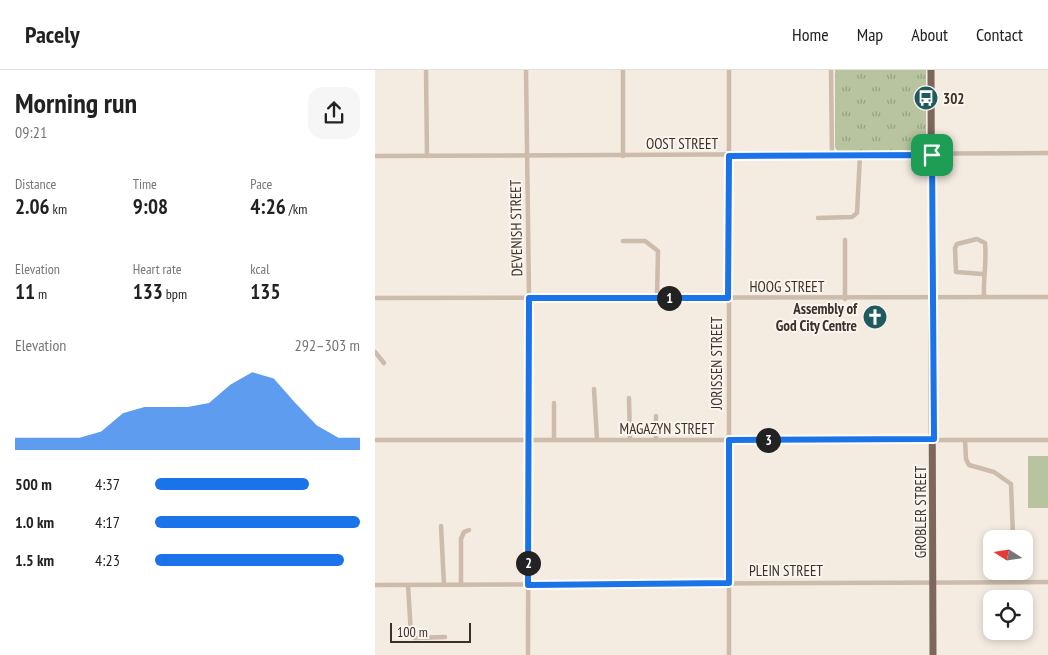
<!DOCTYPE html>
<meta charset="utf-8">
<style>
:root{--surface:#fff;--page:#f6f6f6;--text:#222;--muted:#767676;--line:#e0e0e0;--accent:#1a73e8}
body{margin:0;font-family:"PT Sans Narrow",sans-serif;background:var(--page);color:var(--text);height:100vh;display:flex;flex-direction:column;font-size:19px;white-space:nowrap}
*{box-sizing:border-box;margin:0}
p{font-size:16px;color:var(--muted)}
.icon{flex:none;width:28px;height:28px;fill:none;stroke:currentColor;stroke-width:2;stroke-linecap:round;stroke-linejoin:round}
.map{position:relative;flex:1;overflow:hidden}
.panel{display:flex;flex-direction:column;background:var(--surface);width:375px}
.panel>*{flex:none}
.needle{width:32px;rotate:282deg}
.controls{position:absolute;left:608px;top:460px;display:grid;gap:10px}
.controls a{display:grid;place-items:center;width:50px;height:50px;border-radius:10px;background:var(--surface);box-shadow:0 2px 8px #0003;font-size:25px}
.scale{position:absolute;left:15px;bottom:12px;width:81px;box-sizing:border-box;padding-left:5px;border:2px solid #3b302b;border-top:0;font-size:14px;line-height:18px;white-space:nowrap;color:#3b302b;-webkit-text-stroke:4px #fbf5ee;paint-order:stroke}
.pin{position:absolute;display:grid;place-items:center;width:42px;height:42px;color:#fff;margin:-21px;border-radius:10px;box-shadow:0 2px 8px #0006}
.km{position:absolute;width:25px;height:25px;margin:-12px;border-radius:50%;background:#222;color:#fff;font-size:14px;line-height:25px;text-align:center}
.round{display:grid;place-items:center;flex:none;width:52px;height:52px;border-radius:15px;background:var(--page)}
.summary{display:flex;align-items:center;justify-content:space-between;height:85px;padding:0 15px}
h1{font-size:28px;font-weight:800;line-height:38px}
.stats{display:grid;grid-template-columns:repeat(3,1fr);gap:8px;height:85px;padding:5px 15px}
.stats div{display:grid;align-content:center}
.stats b{font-size:21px;font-weight:800}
.stats small{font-size:14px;font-weight:400}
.stats p{font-size:14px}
.chart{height:140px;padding:10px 15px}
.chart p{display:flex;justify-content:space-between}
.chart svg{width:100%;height:90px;margin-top:5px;fill:var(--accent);opacity:.7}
ul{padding:0 15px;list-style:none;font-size:16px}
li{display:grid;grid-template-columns:80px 60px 1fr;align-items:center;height:38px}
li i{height:12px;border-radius:6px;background:var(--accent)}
header{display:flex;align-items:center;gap:30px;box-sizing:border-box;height:70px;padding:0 25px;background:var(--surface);border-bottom:1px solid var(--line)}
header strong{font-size:24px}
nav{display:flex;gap:28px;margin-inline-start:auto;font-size:18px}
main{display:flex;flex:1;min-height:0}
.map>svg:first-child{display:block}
.park{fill:url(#park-tufts)}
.pitch{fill:#b8c4a0}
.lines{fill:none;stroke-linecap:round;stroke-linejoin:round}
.minor{stroke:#cdbbac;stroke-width:4.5}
.primary{stroke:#7d675c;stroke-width:7}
.route-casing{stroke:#fff;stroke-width:10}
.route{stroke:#1a73e8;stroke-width:6}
.labels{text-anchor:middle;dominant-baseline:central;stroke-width:4;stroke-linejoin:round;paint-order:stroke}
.poi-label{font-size:15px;font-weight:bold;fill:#3b302b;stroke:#fbf5ee;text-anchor:start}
.street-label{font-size:15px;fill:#3b302b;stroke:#fbf5ee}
</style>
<header>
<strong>Pacely</strong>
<nav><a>Home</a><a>Map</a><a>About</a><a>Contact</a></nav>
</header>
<main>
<section class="panel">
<div class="summary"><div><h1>Morning run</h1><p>09:21</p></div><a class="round"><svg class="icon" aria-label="share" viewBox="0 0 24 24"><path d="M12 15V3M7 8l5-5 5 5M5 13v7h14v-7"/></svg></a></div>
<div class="stats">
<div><p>Distance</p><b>2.06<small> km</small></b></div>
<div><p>Time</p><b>9:08</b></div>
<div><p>Pace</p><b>4:26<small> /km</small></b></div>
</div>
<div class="stats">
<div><p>Elevation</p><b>11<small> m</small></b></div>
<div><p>Heart rate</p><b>133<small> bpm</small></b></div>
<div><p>kcal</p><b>135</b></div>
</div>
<div class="chart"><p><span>Elevation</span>292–303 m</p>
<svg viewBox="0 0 160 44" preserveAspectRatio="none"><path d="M0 44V38L10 38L20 38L30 38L40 35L50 26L60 23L70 23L80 23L90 21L100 12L110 6L120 9L130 21L140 32L150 38L160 38V44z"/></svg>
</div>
<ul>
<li><b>500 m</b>4:37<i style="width:75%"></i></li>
<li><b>1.0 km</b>4:17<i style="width:100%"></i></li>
<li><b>1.5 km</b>4:23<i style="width:92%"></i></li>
</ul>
</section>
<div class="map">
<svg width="673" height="585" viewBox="0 0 673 585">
<defs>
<pattern id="park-tufts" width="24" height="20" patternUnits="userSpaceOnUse" patternTransform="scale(1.25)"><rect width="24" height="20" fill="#b8c4a0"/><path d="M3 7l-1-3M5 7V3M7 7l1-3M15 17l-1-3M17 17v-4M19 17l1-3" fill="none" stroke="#97a083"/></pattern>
</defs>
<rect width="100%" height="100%" fill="#f4ebe1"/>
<path class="park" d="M460,0H551V78L549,81L463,83L460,77Z"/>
<rect class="pitch" x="653" y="386" width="20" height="52"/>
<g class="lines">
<g class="minor">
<path d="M51,0L52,86"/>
<path d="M151,0L154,228L153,585"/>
<path d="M354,0V585"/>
<path d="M456,0L457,86"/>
<path d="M0,86L673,83"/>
<path d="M248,86V0"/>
<path d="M443,148L477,147L482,143L485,85"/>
<path d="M470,170V229"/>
<path d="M248,171H270L283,181L282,228"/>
<path d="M608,204L581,202L580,178L582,174L602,169L610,173C612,192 608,208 609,226"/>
<path d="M0,228L673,227"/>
<path d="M0,282L9,293"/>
<path d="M219,319L222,370"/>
<path d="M254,328L255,370"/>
<path d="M179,333V370"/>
<path d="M0,370H673"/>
<path d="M281,370V346"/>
<path d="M590,370L591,389L594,395L619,402L636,414L638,467"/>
<path d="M66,456L69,515"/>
<path d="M0,515L673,512"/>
<path d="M33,515L36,565L40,568L70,567"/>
<path d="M86,515V469L89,462L94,460"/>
</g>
<path class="primary" d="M556,0L558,585"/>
</g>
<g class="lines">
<defs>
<path id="route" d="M557,85L559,369L354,370V513L153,515L154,228H353L354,86Z"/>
</defs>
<use href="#route" class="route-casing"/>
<use href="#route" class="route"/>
</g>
<defs>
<symbol id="bus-disc" viewBox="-11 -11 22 22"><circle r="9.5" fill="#1f5a5e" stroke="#fbf5ee"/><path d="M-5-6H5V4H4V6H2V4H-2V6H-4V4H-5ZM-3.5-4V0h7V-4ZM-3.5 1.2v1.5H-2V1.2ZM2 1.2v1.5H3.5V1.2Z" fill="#fff"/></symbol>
<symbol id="church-disc" viewBox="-11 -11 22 22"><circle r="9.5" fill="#1f5a5e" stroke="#fbf5ee"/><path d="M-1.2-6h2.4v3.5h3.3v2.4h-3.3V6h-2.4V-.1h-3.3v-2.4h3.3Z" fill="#fff"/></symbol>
</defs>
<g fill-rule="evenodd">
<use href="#bus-disc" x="537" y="14" width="28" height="28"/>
<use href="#church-disc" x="486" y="233" width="28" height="28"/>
</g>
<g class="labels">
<g class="poi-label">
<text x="568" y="28">302</text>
<text x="482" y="238" text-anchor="end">Assembly of<tspan x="482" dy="17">God City Centre</tspan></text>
</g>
<g class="street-label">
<text x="307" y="73">OOST STREET</text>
<text transform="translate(141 158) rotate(-91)">DEVENISH STREET</text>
<text x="412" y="216">HOOG STREET</text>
<text transform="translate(341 293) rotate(-90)">JORISSEN STREET</text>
<text x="292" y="358">MAGAZYN STREET</text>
<text transform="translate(545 442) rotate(-90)">GROBLER STREET</text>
<text x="411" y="500">PLEIN STREET</text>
</g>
</g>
</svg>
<div class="controls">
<a><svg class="needle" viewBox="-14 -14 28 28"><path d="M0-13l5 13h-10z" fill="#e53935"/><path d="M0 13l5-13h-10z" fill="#767676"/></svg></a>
<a><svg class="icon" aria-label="locate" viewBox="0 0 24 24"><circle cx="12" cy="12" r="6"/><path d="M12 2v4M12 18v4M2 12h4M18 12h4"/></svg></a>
</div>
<div class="scale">100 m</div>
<div class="pin" style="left:557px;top:85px;background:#1e9e55"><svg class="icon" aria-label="arrive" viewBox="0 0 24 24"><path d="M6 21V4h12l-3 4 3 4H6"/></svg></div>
<b class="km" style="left:294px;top:228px">1</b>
<b class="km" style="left:153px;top:493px">2</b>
<b class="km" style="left:393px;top:370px">3</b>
</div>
</main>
